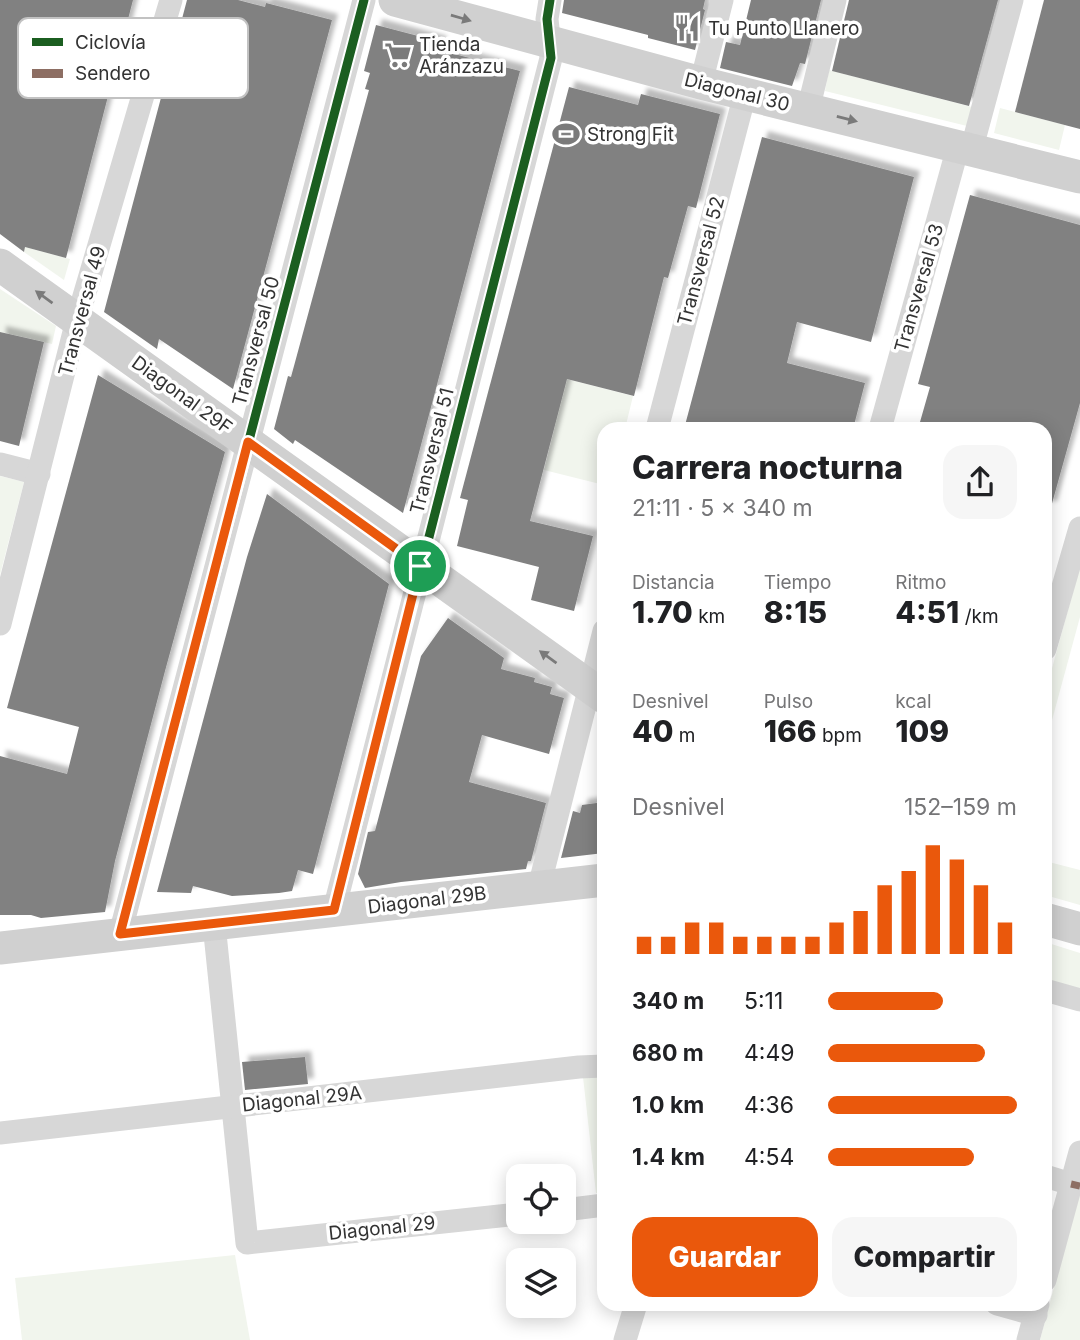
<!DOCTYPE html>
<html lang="es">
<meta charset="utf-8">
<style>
:root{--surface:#fff;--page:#f6f6f6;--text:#202124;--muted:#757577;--accent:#ea580c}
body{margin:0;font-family:Inter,sans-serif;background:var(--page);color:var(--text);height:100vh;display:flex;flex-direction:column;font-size:26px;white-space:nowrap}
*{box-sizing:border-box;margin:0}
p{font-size:23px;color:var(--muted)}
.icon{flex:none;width:38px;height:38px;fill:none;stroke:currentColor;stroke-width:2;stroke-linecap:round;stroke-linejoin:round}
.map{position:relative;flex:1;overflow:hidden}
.side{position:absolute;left:597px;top:422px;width:455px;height:889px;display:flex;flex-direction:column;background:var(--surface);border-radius:21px;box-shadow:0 4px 18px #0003}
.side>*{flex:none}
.fabs{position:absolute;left:506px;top:1164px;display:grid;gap:14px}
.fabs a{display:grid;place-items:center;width:70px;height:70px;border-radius:14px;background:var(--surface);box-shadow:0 4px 18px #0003;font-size:35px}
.pin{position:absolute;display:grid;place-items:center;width:60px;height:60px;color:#fff;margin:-30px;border:4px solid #fff;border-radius:50%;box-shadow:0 2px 7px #0007}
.round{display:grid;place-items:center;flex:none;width:74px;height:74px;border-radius:21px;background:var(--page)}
.summary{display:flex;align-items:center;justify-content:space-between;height:119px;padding:0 35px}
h1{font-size:32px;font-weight:800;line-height:52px}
.stats{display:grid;grid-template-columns:repeat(3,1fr);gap:10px;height:119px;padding:7px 35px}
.stats div{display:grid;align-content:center}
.stats b{font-size:30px;font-weight:800}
.stats small{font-size:19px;font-weight:400}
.stats p{font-size:19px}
.chart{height:196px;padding:14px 35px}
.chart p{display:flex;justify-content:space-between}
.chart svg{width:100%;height:126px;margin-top:7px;stroke:var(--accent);stroke-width:6}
.button{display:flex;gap:14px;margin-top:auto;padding:14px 35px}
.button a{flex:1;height:80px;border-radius:21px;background:var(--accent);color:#fff;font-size:28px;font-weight:800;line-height:80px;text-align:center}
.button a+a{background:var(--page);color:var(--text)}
ul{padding:0 35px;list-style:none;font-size:23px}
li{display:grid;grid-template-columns:112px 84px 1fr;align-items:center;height:52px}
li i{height:18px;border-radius:9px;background:var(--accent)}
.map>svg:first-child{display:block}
.green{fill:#f1f5ed}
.building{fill:#818181;filter:url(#shadow)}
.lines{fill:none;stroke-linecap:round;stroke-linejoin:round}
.street{stroke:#d7d7d7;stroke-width:23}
.secondary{stroke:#d0d0d0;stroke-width:33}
.quiet{stroke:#8d6e63;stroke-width:7;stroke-dasharray:14 7;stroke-linecap:butt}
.cycleway-casing{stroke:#fff;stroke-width:13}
.cycleway{stroke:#1b5e20;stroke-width:9}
.oneway{fill:#7a7a7a}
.route-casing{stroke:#fff;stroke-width:14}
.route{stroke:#ea580c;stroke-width:9}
.labels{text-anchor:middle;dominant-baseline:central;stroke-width:7;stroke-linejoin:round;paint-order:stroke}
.poi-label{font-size:19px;fill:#333;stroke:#fff;text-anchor:start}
.street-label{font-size:19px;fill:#333;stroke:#fff}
.key{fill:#fff;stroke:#c2c2c2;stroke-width:2}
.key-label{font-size:19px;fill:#333}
</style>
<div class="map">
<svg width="1080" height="1340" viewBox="0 0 1080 1340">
<defs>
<filter id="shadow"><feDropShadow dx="6" dy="-6" stdDeviation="2" flood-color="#0004"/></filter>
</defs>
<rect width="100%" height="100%" fill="#fff"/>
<g class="green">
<path d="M829,70L972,107L967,126L825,91Z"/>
<path d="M1000,108L1065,125L1059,150L994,133Z"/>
<path d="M25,247L70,259L64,280L24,252Z"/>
<path d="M0,289L56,326L52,344L0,332Z"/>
<path d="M567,379L633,396L625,429H604V485L544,470L555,425L484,407L490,384L560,402Z"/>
<path d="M0,476L24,482L0,575Z"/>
<path d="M1080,566V617L1045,746V694Z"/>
<path d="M1045,861L1080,870V905L1045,895Z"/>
<path d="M1045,942L1080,953V989L1045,979Z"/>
<path d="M604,1076V1193H596L583,1077Z"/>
<path d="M1080,1189V1340H1040Z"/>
<path d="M235,1255L250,1340H22L15,1278Z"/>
</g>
<g class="building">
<path d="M0,0H133L66,258L25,247L24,252L0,234Z"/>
<path d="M187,0H238L265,7L266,3L332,20L233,389L159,339L157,349L104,312Z"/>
<path d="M564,0H705L703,9L705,10L695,50L648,38V35L562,13Z"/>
<path d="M751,0H821L805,64L800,63L792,86L720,68L726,42L740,45Z"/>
<path d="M849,0H998L969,106L832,71Z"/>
<path d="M1044,0H1080V129L1015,112Z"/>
<path d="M376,25L441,42L439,50L520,71L403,513L295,440L293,444L274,429L288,376L291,377L369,90L365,89L370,73L364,71Z"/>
<path d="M569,87L638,105L641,94L720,114L696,208L688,206L668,278L664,277L634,396L567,379L530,521L593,536L574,611L531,600L539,567L457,546L468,500L460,498Z"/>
<path d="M762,137L914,177L871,342L797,322L787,363L865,383L853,429H684Z"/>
<path d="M970,195L1080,225V403L1051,507H1045V429H918L930,387L918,384Z"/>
<path d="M0,332L44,342L19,446L0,441Z"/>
<path d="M98,375L225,452L165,671L115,861L105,912L41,918L31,915H0V756L67,774L79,727L7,708Z"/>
<path d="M267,494L389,584L313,874L298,870L292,891L279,893L232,896L193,886L191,893L157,892L247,557Z"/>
<path d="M448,618L504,658L501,669L535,678L534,682L552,687L550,694L564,698L549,754L482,735L469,782L546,803L531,861H528L526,869L401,882L365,888L358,874L368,832L375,831L421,656Z"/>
<path d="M604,802V853L561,858L573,811L580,813L582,805Z"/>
<path d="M305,1057L308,1084L245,1090L242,1062Z"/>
</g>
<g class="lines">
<g class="street">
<path d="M701,83L722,0"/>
<path d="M808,110L835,0"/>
<path d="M971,151L1012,0"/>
<path d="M657,429L745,94"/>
<path d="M880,429L958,147"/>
<path d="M0,464L39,474"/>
<path d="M0,624L77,320L171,0"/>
<path d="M1045,649L1080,528"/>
<path d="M539,887L604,631"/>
<path d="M334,910L551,58L547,19L550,0"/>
<path d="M214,924L247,1243L518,1214"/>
<path d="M120,934L364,0"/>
<path d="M1045,990L1080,1000"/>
<path d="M0,1133L579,1067L604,1066"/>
<path d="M1045,1176L1071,1184"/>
<path d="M564,1210L604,1205"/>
<path d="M1045,1280L1080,1152"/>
<path d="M997,1304L1036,1315"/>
<path d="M625,1340L636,1304"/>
<path d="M1028,1340L1038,1304"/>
</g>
<g class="secondary">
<path d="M395,0L701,83L1080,177"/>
<path d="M0,265L604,697"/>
<path d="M1045,919L1080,929"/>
<path d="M0,948L604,880"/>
</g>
<path class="quiet" d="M1071,1184L1080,1186"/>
<defs>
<g id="cycleway">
<path d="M334,910L551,58L547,19L550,0"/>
<path d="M120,934L364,0"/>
</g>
</defs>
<use href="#cycleway" class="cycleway-casing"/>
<use href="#cycleway" class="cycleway"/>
</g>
<defs><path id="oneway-solid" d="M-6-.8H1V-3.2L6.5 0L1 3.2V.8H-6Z" transform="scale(1.75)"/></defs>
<g class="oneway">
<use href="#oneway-solid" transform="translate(461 18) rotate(16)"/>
<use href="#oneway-solid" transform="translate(847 119) rotate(14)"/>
<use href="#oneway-solid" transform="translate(44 297) rotate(-144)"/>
<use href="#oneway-solid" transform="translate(548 657) rotate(-144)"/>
</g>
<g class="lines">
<defs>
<path id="route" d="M248,442L420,566L334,910L120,934Z"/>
</defs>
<use href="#route" class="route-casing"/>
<use href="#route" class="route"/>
</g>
<defs>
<symbol id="restaurant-bare" viewBox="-9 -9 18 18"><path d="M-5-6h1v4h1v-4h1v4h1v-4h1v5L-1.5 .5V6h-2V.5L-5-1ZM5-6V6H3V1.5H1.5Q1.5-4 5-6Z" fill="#7a7a7a" stroke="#fff" stroke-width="2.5" paint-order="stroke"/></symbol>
<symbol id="supermarket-bare" viewBox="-9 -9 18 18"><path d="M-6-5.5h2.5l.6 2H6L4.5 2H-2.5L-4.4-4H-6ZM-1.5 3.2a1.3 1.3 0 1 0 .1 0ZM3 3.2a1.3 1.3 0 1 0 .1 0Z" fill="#7a7a7a" stroke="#fff" stroke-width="2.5" paint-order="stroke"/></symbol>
<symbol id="stadium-bare" viewBox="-9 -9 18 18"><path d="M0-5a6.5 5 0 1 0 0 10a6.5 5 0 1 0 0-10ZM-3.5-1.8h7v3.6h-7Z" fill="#7a7a7a" stroke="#fff" stroke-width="2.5" paint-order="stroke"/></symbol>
</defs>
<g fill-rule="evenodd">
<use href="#restaurant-bare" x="668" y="9" width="38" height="38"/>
<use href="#supermarket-bare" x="379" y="36" width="38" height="38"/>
<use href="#stadium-bare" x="547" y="115" width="38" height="38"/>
</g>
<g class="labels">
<g class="poi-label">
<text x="708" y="28">Tu Punto Llanero</text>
<text x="419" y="44">Tienda<tspan x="419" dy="22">Aránzazu</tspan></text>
<text x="587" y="134">Strong Fit</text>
</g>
<g class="street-label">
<text transform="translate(737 92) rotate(14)">Diagonal 30</text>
<text transform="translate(701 261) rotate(-75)">Transversal 52</text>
<text transform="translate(919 288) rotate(-74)">Transversal 53</text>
<text transform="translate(82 311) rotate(-75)">Transversal 49</text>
<text transform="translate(256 341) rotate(-75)">Transversal 50</text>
<text transform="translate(182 395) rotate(36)">Diagonal 29F</text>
<text transform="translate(432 451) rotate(-76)">Transversal 51</text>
<text transform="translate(427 900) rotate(-7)">Diagonal 29B</text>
<text transform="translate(302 1099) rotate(-6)">Diagonal 29A</text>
<text transform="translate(382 1228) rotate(-6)">Diagonal 29</text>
</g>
</g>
<rect x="18" y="18" width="230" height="80" rx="10" class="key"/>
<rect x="32" y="38" width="31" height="8" fill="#1b5e20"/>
<rect x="32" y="69" width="31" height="9" fill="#8d6e63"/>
<g class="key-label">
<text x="75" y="49">Ciclovía</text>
<text x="75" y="80">Sendero</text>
</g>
</svg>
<div class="fabs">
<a><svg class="icon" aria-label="locate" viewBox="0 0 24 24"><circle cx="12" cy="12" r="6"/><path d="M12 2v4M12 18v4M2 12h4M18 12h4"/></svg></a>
<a><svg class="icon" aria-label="layers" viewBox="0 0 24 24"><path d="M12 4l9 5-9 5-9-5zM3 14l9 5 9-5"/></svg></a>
</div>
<div class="pin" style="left:420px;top:566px;background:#1e9e55"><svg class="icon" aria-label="arrive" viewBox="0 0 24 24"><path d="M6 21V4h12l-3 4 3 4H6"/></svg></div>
<section class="side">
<div class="summary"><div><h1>Carrera nocturna</h1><p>21:11 · 5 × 340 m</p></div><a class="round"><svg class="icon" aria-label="share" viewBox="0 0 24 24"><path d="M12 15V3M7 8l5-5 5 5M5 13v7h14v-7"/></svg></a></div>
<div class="stats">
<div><p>Distancia</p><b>1.70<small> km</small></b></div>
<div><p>Tiempo</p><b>8:15</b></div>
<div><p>Ritmo</p><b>4:51<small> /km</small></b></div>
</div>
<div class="stats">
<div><p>Desnivel</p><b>40<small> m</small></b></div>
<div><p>Pulso</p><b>166<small> bpm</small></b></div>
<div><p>kcal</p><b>109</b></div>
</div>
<div class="chart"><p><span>Desnivel</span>152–159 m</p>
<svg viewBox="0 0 160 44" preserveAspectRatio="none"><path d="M5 44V38M15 44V38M25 44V33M35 44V33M45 44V38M55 44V38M65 44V38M75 44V38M85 44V33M95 44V29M105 44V20M115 44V15M125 44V6M135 44V11M145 44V20M155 44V33"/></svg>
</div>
<ul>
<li><b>340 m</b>5:11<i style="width:61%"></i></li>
<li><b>680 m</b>4:49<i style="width:83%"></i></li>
<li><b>1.0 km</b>4:36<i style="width:100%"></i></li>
<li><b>1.4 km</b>4:54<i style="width:77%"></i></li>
</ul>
<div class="button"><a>Guardar</a><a>Compartir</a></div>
</section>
</div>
